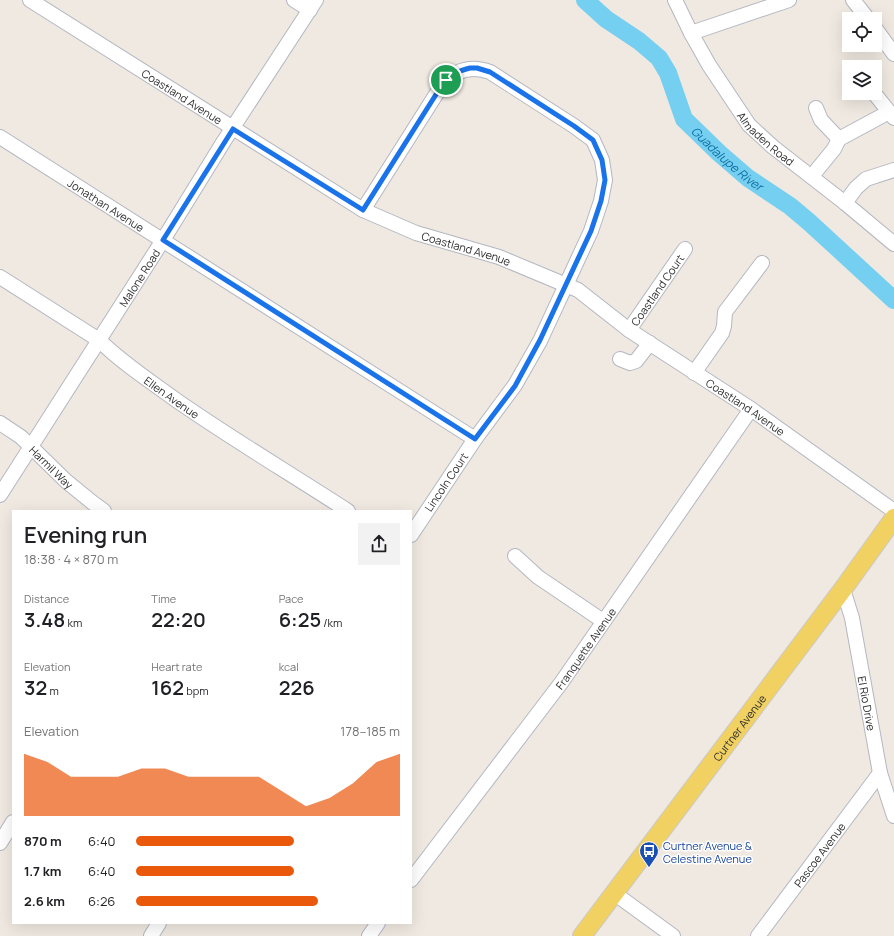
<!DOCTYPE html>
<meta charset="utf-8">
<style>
:root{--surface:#fff;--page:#f2f2f2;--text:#202124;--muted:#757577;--accent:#ea580c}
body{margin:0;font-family:Manrope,sans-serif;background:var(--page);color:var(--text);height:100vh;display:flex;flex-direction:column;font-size:15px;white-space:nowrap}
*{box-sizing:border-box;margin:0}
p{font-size:13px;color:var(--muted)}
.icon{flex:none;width:22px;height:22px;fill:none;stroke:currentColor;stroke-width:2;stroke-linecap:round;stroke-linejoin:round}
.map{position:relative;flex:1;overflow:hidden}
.sheet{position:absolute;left:12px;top:510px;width:400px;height:414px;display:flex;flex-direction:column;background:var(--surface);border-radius:0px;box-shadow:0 4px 16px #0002}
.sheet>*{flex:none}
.fabs{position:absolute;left:842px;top:12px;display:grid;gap:8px}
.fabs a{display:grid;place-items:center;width:40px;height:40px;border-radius:0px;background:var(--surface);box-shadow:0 4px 16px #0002;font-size:20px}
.pin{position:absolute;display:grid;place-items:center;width:34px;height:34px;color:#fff;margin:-17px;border:2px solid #fff;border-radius:50%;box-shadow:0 1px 4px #0007}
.round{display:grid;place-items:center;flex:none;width:42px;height:42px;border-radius:0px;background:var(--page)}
.summary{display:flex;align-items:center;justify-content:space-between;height:68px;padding:0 12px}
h1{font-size:22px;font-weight:600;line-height:30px}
.metrics{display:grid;grid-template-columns:repeat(3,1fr);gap:6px;height:68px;padding:4px 12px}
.metrics div{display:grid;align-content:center}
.metrics b{font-size:20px;font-weight:600}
.metrics small{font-size:11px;font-weight:400}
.metrics p{font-size:11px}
.chart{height:112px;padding:8px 12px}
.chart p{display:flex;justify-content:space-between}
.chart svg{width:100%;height:72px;margin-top:4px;fill:var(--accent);opacity:.7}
ul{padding:0 12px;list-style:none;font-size:13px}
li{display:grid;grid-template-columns:64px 48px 1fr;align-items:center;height:30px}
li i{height:10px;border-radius:5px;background:var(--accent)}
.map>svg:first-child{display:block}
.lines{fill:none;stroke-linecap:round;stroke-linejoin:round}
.river{stroke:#75cff0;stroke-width:18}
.minor-casing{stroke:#b4b7c1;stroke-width:16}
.major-casing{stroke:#c9c9c9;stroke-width:20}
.minor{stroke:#fff;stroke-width:14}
.major{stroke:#f2d163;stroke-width:18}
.route-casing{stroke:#fff;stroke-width:8}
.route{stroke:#1a73e8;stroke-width:5}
.labels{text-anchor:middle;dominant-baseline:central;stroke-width:3;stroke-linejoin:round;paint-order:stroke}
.street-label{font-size:11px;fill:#2e2e2e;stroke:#fff}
.transit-label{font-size:11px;fill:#164399;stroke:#fff;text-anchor:start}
.water-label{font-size:12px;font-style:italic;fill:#0d6fa3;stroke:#fff}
</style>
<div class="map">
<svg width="894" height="936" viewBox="0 0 894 936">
<rect width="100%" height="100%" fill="#efe9e1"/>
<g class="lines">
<path class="river" id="s1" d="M585,0L606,19L639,41L659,58L668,73L684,119L719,153L748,178L790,206L809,222L894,300"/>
<defs>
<g id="minor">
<path id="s2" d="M30,0L363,210L416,233L499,257L578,290L629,330L751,409L894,511"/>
<path d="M294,0L310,10"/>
<path id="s3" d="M675,0L691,33L709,65L749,125L773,147L845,203L894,244"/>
<path d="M853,0L868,19"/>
<path d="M875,28L894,54"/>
<path d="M691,33L789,0"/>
<path d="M874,93L894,118"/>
<path d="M816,108L821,120L839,139"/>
<path id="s4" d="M0,137L475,439"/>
<path d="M812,176L834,149L839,139L889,112"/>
<path d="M845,203L856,188L866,179L894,170"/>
<path d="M363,210L442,85C455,70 471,65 490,72L574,126L593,140L602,160L605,180L601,201L591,231L540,341L515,385L475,439L411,535"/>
<path id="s5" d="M0,277L99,340C122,363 150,381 176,400C232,439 291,474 348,511"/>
<path id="s6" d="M629,330L685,249"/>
<path d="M620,359L630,363L636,361L650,343"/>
<path d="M694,373L722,333L724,326L725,312L762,263"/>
<path id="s7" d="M0,423L21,437L66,481L93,503L104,511"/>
<path id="s8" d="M0,495L163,240L224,141L316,0"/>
<path d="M515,556L538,577L603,621"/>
<path id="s9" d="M843,589L852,618L880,773L894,816"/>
<path d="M0,843L13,822"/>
<path id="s10" d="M411,880L561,683L751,409"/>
<path d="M614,893L673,936"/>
<path d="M151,936L159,923"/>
<path d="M369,936L378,923"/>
<path id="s11" d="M758,936L880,773"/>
</g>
<g id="major">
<path id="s12" d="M582,936L843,589L894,518"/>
</g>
</defs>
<use href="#minor" class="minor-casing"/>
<use href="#major" class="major-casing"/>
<use href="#minor" class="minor"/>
<use href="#major" class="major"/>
</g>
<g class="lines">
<defs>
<path id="route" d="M470,68H477L490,72L574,126L593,140L602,160L605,180L601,201L591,231L540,340L515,386L475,439L163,240L233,129L363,210L442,85C450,75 458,71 470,68Z"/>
</defs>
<use href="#route" class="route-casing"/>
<use href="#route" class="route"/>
</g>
<defs>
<symbol id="bus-pin" viewBox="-11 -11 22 30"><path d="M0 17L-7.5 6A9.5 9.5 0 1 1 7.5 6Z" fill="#1a4fb4" stroke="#fff"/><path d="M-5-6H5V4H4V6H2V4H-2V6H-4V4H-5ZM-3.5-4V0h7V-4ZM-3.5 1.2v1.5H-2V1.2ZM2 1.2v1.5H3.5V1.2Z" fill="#fff"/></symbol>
</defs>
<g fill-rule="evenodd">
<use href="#bus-pin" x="638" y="840" width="22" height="30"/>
</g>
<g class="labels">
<g class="street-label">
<text stroke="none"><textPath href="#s2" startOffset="180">Coastland Avenue</textPath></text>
<text stroke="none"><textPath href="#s3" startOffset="167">Almaden Road</textPath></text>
<text stroke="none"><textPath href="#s4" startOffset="126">Jonathan Avenue</textPath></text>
<text stroke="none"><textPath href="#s2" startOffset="504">Coastland Avenue</textPath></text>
<text stroke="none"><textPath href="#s8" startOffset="258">Malone Road</textPath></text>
<text stroke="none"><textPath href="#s6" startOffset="49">Coastland Court</textPath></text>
<text stroke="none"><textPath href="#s5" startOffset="210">Ellen Avenue</textPath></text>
<text stroke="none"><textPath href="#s2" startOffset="828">Coastland Avenue</textPath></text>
<text stroke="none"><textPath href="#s7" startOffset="68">Harmil Way</textPath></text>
<text transform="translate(446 482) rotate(-56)">Lincoln Court</text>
<text stroke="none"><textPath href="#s10" startOffset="290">Franquette Avenue</textPath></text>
<text stroke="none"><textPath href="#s9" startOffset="117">El Rio Drive</textPath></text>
<text stroke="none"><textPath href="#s12" startOffset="261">Curtner Avenue</textPath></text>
<text stroke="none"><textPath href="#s11" startOffset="102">Pascoe Avenue</textPath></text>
</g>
<g class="transit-label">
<text x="663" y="845">Curtner Avenue &amp;<tspan x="663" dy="13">Celestine Avenue</tspan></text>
</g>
<g class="water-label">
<text stroke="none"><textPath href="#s1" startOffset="219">Guadalupe River</textPath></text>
</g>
</g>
</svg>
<div class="fabs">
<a><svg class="icon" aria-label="locate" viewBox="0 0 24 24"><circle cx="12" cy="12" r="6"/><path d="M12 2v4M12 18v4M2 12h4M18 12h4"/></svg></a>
<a><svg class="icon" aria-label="layers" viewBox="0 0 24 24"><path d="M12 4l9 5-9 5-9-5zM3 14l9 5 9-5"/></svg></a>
</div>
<div class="pin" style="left:446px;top:80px;background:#1e9e55"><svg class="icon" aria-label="arrive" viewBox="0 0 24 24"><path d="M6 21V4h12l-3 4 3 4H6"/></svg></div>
<section class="sheet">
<div class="summary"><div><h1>Evening run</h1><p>18:38 · 4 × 870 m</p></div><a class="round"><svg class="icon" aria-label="share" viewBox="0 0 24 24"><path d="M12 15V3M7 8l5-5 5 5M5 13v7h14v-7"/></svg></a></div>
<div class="metrics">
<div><p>Distance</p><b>3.48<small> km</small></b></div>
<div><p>Time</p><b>22:20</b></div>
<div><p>Pace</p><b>6:25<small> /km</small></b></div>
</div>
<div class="metrics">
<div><p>Elevation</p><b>32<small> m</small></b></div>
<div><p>Heart rate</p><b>162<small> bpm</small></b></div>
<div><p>kcal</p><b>226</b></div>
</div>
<div class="chart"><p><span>Elevation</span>178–185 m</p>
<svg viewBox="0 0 160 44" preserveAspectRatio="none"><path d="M0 44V6L10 11L20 20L30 20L40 20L50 15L60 15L70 20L80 20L90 20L100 20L110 29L120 38L130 33L140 24L150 11L160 6V44z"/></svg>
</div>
<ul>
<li><b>870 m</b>6:40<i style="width:60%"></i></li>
<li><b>1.7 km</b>6:40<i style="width:60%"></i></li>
<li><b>2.6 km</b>6:26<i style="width:69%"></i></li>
</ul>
</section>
</div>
